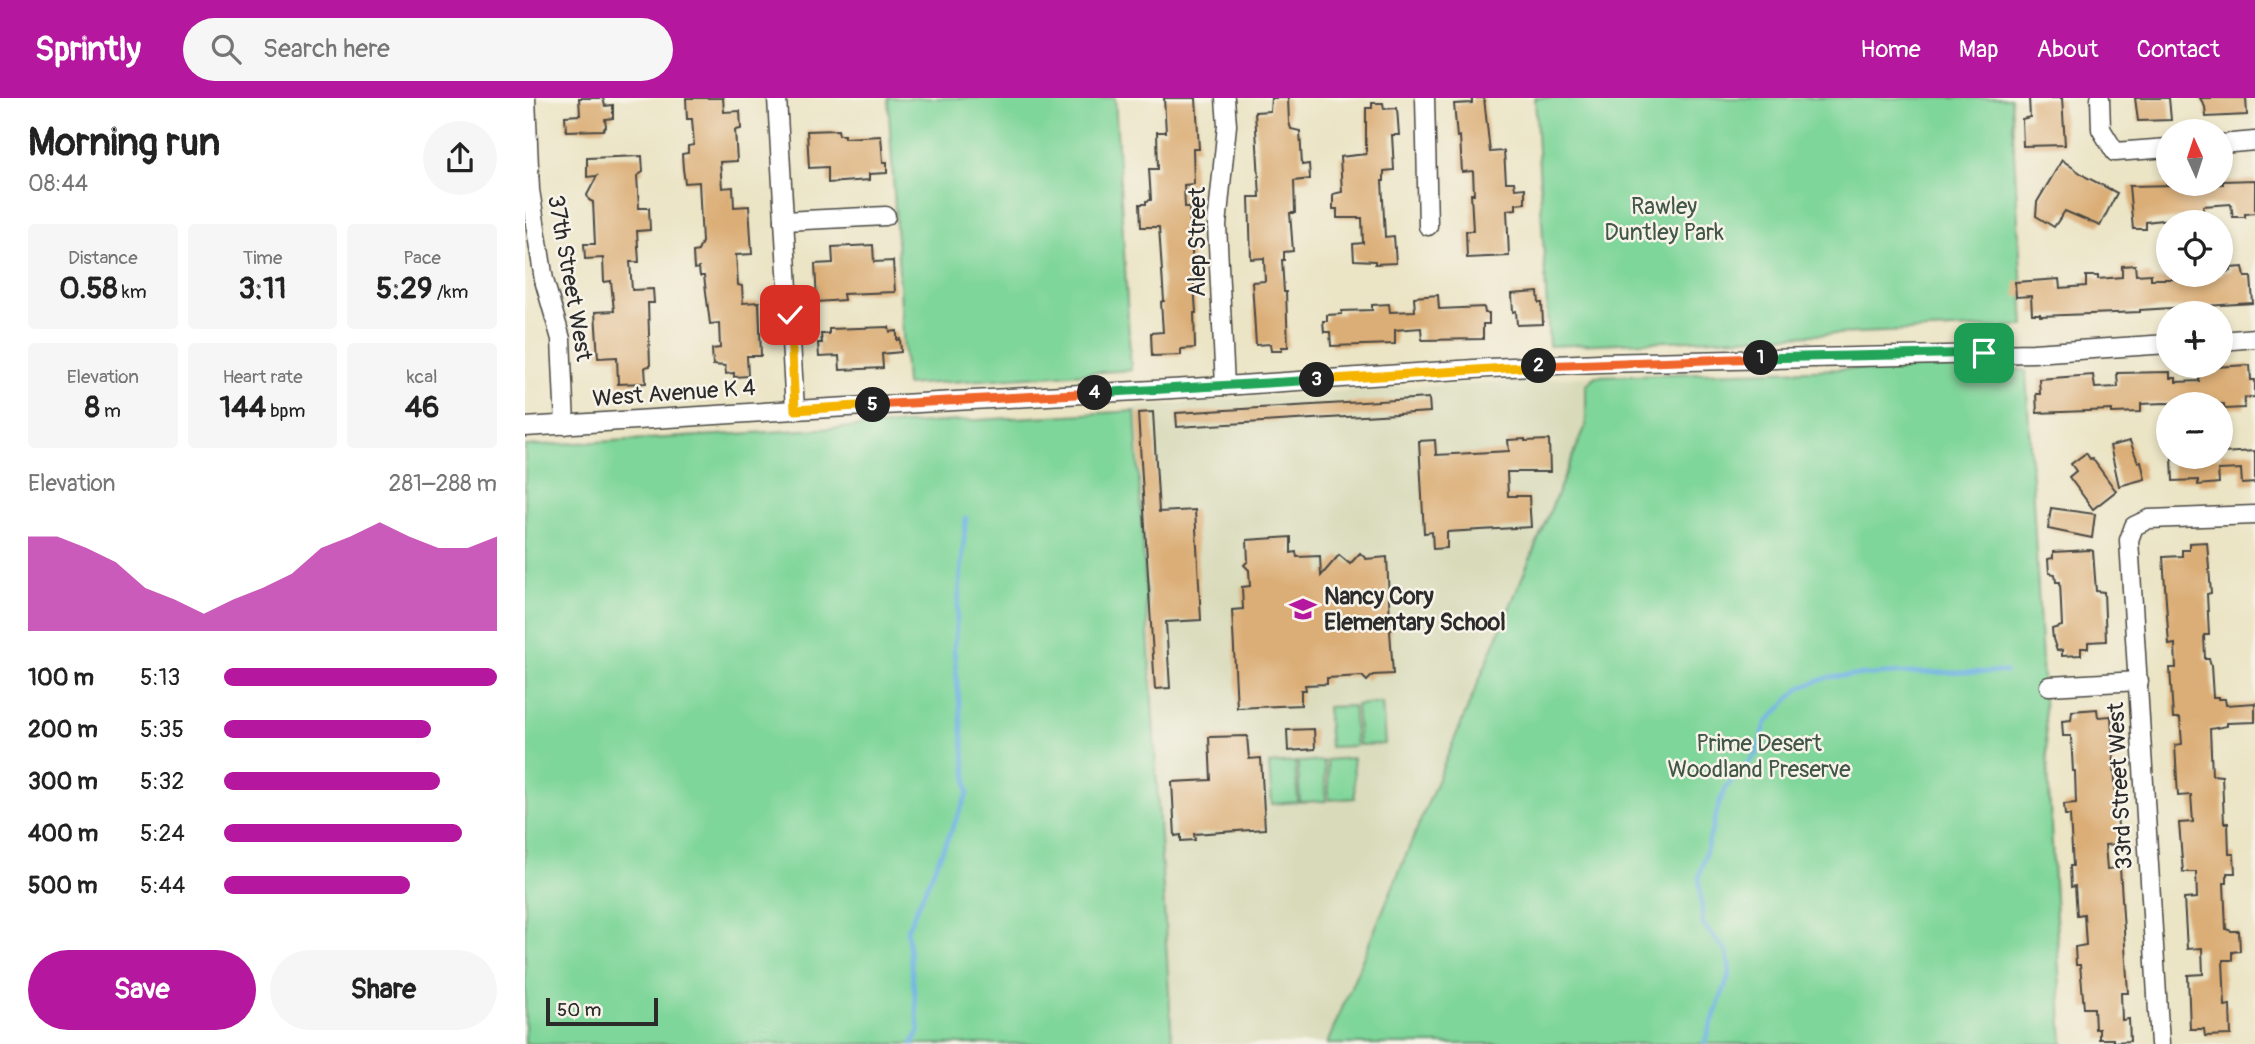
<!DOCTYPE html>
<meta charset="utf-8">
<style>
:root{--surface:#fff;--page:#f6f6f6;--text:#222;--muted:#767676;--accent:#b5179e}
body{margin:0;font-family:Pangolin,sans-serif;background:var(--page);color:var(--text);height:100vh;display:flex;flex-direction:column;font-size:26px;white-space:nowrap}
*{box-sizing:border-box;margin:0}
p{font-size:23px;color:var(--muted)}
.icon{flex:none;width:38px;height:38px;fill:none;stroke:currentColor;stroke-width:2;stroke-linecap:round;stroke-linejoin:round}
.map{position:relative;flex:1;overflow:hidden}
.drawer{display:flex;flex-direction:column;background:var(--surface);width:525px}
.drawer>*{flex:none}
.needle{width:46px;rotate:357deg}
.buttons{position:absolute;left:1631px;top:21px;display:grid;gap:14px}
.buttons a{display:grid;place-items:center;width:77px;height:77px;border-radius:50%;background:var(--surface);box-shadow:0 4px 10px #0003;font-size:35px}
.scale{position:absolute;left:21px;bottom:18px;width:112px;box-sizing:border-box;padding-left:7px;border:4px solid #2b2b2b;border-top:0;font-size:19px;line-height:24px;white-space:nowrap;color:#2b2b2b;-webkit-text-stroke:5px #f7f3e8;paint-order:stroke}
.pin{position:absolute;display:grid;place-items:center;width:60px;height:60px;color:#fff;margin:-30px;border-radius:14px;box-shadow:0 4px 10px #0006}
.km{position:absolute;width:35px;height:35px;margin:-18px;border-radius:50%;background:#222;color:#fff;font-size:19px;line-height:35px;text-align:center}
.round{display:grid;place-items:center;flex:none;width:74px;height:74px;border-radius:37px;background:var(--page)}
.overview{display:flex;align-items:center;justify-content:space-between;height:119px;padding:0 28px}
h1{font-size:38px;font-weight:700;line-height:52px}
.metrics{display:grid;grid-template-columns:repeat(3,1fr);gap:10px;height:119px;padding:7px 28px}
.metrics div{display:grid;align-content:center;border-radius:7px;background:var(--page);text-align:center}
.metrics b{font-size:30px;font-weight:700}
.metrics small{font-size:19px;font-weight:400}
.metrics p{font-size:19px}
.chart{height:196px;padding:14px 28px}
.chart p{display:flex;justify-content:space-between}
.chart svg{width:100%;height:126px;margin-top:7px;fill:var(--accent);opacity:.7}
.cta{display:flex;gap:14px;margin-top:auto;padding:14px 28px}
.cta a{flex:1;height:80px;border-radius:42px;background:var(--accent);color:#fff;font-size:28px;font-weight:700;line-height:80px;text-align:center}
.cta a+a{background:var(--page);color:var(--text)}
ul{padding:0 28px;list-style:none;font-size:23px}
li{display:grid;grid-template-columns:112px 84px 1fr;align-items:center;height:52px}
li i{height:18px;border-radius:9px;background:var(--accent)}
header{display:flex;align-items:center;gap:42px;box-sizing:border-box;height:98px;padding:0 35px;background:var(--accent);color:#fff}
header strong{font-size:33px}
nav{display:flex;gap:38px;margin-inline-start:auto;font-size:24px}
.search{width:490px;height:63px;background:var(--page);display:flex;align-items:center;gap:18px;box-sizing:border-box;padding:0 24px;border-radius:38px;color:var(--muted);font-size:26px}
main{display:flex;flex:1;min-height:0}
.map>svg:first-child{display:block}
.built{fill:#d8dab9}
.green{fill:#7fd69a;stroke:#558062;stroke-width:2}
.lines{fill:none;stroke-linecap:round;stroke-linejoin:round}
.stream{stroke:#6eb2e4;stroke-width:4.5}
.building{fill:#dbae77}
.minor-casing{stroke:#484742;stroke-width:21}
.minor{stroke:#fff;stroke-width:18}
.split-1-casing{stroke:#fff;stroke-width:14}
.split-2-casing{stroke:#fff;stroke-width:14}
.split-3-casing{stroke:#fff;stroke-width:14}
.split-4-casing{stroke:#fff;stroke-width:14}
.split-5-casing{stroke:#fff;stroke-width:14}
.split-6-casing{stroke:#fff;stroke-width:14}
.split-1{stroke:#22a559;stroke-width:9}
.split-2{stroke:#f0652b;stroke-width:9}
.split-3{stroke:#f5b400;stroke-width:9}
.split-4{stroke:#22a559;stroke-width:9}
.split-5{stroke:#f0652b;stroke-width:9}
.split-6{stroke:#f5b400;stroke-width:9}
.labels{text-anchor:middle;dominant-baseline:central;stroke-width:5;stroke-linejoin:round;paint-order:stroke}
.park-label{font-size:23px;fill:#405647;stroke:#f7f3e8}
.street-label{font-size:23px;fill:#2b2b2b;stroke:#f7f3e8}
.poi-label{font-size:23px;font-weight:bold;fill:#2b2b2b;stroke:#f7f3e8;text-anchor:start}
</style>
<header>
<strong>Sprintly</strong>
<div class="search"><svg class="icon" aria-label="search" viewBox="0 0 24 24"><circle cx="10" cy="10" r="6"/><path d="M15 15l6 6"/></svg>Search here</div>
<nav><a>Home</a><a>Map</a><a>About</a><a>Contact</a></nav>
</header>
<main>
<section class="drawer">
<div class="overview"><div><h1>Morning run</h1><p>08:44</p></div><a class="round"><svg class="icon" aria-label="share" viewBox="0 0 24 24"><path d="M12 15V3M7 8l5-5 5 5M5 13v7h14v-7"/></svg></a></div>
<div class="metrics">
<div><p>Distance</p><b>0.58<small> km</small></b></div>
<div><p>Time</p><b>3:11</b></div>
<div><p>Pace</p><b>5:29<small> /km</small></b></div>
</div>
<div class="metrics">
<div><p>Elevation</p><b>8<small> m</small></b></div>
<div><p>Heart rate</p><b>144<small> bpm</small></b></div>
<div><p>kcal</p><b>46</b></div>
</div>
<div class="chart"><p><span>Elevation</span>281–288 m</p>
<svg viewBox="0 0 160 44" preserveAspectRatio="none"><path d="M0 44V11L10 11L20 15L30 20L40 29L50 33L60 38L70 33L80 29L90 24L100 15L110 11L120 6L130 11L140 15L150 15L160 11V44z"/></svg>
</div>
<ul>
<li><b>100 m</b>5:13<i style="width:100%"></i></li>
<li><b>200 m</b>5:35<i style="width:76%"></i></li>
<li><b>300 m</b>5:32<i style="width:79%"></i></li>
<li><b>400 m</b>5:24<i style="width:87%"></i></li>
<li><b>500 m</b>5:44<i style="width:68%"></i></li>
</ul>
<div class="cta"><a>Save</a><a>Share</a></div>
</section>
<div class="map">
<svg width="1730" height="946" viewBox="0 0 1730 946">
<rect width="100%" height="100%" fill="#f7f3e8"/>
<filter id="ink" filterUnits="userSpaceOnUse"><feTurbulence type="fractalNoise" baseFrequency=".0143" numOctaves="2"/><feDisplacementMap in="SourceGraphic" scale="14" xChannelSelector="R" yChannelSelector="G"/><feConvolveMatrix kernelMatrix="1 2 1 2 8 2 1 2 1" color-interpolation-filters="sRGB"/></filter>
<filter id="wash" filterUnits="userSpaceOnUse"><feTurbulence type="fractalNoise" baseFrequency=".00686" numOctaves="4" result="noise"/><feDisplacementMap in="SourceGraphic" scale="28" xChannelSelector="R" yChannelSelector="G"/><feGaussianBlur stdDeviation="1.57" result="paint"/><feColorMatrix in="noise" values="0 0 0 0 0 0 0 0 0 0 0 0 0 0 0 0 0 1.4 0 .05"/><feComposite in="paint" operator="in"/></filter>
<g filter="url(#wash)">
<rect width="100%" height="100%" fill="#ebe4c5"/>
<path class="built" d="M1070,278L1061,288V327L802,946H647L610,309L744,298Z"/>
<g class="green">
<path d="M363,0H590L606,272L381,287Z"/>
<path d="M1010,0H1486L1499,228L1024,248Z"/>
<path d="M1463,267L1501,273L1538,946H802L1061,327V288L1070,278Z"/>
<path d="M610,313L647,946H0V348Z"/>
<path d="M857,605L860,646L834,647L831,607Z"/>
<path d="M828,608L831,648L805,649L802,609Z"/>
<path d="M828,660L830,700L804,702L802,662Z"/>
<path d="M799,663L801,703L775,704L773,664Z"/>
<path d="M770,664L773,704L747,706L744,666Z"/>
</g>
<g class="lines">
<g class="stream">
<path d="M387,946L394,934L382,832L443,695L429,551L441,420"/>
<path d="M1179,946L1205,875L1202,854L1178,827L1174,779L1195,703L1202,688L1232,655L1241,625L1275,590L1304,579L1374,575L1481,574"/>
</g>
</g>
<g id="blocks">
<g class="building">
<path d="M54,0H78L80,8L88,7V20L80,21L81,28L78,32L41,33L40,18L55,17Z"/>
<path d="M161,0H198L199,14L215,13L216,31L210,32L212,63L195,64L197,90L208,89L209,109L224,108L227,156L211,157L213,187L217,188L218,205L234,204L236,258H222L223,278L209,279V275L201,276L200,268L188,267L187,251L195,250L194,225L185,226L179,178H175L174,170L169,171L168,154L173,153L177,144L174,84L160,85L158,71L157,56L163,55V48L169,47L167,21H162Z"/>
<path d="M639,0H671L674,51H668L669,86L659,87L660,109H664L671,215H669L670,247V250L656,251V257L627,258L626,235L638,234L636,204L639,203L634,129H616L615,106H621V103L626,102L624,71H633L632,34H641Z"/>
<path d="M746,0H763L764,24L766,31L775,33L777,67L784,66L785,81L769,83L770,115H765L768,153L759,154V162H757L759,194H761L763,249H757V253H746L745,246L731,247L727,184L740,183L739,160L726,161L724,99H735L730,14L745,13Z"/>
<path d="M947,0H959L965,54L979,53L981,84H989L990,91L1000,90V105L991,106V111L982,112L984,158L942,160L941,133H948L946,96H949L948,73L937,74L935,38L932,39L929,6L947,5Z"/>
<path d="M1504,0H1537L1540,47L1498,48L1497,21L1505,19Z"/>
<path d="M1610,0H1644L1646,22L1613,23Z"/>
<path d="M1675,0H1721L1722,17L1681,19L1680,9Z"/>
<path d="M847,5H858L859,11L872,10L874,37H867L869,72L859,73V83H857L860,139L869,138L871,165L850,166V163L829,162L828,146L838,145L837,120H812V111H808V96L817,94L815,59L841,56V10H847Z"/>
<path d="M313,32L314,37H319V40L356,38L358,64H362V75L344,76V82L303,85V69L284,70L282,33Z"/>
<path d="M117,58L118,74L112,78L114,110H124L125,132L112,133L114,164H105L107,192L128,191L129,205H123L125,268L120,269L121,285L93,286L92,259L73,260L70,214L89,213L86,183L79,184L78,160L60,161L59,146H70L68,104L64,102L62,97L72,78L62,79V60Z"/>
<path d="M1537,62L1561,79L1592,95L1575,128L1540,113L1529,129L1511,118L1512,104Z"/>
<path d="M1730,82V115L1720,116V119H1708L1706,106L1678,108V117L1621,124V131H1608L1604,88L1698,86V83Z"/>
<path d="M348,147L349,164L368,163L370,194L318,196L319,202L292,204L290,166L308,165L307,149Z"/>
<path d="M1610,167L1611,177L1626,176V181H1653V177H1696V174L1706,173V170L1718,169L1720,179H1726L1728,205L1615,212V214L1515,218V216H1507L1506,198L1491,199L1490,184L1534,181L1535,190L1561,188V178H1573V181L1597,179V168Z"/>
<path d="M1013,194L1014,205H1017L1018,226L992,227L991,213L988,214L987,196Z"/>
<path d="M913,197L914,211L959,209L960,215H964V226H958V241L897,242L896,230L870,232V246L806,248L805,234H799L798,223H802V217L817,216V213L847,212V207L864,206L865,214L890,213L889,199Z"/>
<path d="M364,229L365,234L372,233V242L375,241L376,254L357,256L358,270L315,272L314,258L294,259L293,245H297L296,236H304V231Z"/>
<path d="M1723,267H1725L1726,282H1730V299L1720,300L1719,310L1700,311L1699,306L1639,305L1616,306V314L1587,315V312L1512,315L1511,296H1515L1514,281L1568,277L1570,290L1593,289L1592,275L1645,274V280H1651V284L1674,283V270Z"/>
<path d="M904,300L905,314L652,329L651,315Z"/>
<path d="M628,314L634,414L670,412L676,522L641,524L645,590L630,591L613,315Z"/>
<path d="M1000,341V343L1024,342L1025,374H982L983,398H1004L1006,429L922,434V450L908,451L907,434L899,435L894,343L910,342L911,357L984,353L983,342Z"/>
<path d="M1605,343L1613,364L1616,363L1620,381L1594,388L1585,348Z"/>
<path d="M1730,353V385L1717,386L1716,371L1693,372L1694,385L1673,387V382L1648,383L1647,359H1696V355Z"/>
<path d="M1561,355L1565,361L1567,360L1591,393L1568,411L1544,379L1551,373L1546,366Z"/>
<path d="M1526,410L1570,416L1567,440L1523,431Z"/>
<path d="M766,439V455L771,454L772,459L795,458L796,478L814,457L825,466L835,455L841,461L862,459L865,523L871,528L865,533L868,576L848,577L842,583L837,578L802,580V586L780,587L781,592H776V607L712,610L707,512L718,511L717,489L725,488L724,472L719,467L723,463L722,442Z"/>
<path d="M1682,444L1686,495L1682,496L1684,537H1679L1680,561H1684L1686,568L1688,599H1693V601H1700L1701,607L1730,605V624L1702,625V628L1685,631L1687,677L1697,678L1699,725H1703L1704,756H1709L1710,775H1702V785H1699L1701,831L1706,833H1714L1715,853L1707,854V862H1698L1700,908L1705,907L1706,937L1680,938L1679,931H1665L1663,877L1678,876L1677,850L1662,851L1659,801L1672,800L1671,774H1658L1654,725L1668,724L1666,697L1653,698L1650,647L1657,646L1655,620H1648L1645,570H1651L1650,546L1644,547L1638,459L1657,458V452H1664V445Z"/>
<path d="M1565,452L1568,453L1571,493L1579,494L1581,543L1563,544V550H1556V557L1537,558V552L1532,553L1528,541L1527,531L1537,528L1535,484H1531L1530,476L1524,475L1523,461L1528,460V454Z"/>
<path d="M1572,611L1573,619L1586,618L1594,746L1580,747L1582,771L1595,770L1603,895H1596L1597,922L1604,921L1605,943L1588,944V941H1574V931H1570L1569,910H1559L1555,867H1551L1550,849L1561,847L1559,816L1552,817L1550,788L1546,789L1545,768H1548L1545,717H1540L1539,706L1551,705L1550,673H1548L1546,638H1538L1537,623L1546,622L1547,613Z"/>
<path d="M789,631L790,651L763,653L762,632Z"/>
<path d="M722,638L724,661L736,660L740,731L669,736L670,742L656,743V737L650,738L647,684L686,682L684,639Z"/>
</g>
</g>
</g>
<g filter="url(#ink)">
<use href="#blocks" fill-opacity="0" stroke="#484742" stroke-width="2"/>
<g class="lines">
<defs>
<g id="minor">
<path d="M1,0L5,92L19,182L36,241L40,327"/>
<path d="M252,0L270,312"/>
<path d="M700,0L702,27L692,127L700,288"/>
<path d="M900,0L903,128"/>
<path d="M1575,0L1576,31L1590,54L1643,50"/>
<path d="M1696,46L1730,43"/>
<path d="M259,123L361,118"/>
<path d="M1696,243L1730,240"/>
<path d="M0,329L270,312L700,288L964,270L1074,265L1508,255L1643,246"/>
<path d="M1524,588L1614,583"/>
<path d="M1635,946L1604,442L1609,428L1624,421L1730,417"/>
</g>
</defs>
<use href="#minor" class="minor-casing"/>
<use href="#minor" class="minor"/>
</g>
</g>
<g class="lines" filter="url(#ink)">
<defs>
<path id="split-1" d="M1236,260L1459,255"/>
<path id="split-2" d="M1014,268L1236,260"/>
<path id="split-3" d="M792,282L1014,268"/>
<path id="split-4" d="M570,295L792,282"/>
<path id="split-5" d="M348,307L570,295"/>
<path id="split-6" d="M265,217L270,312L348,307"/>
</defs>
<use href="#split-1" class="split-1-casing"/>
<use href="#split-2" class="split-2-casing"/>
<use href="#split-3" class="split-3-casing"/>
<use href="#split-4" class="split-4-casing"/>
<use href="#split-5" class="split-5-casing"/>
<use href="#split-6" class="split-6-casing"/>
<use href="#split-1" class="split-1"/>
<use href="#split-2" class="split-2"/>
<use href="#split-3" class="split-3"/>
<use href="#split-4" class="split-4"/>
<use href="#split-5" class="split-5"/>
<use href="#split-6" class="split-6"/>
</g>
<defs>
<symbol id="school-bare" viewBox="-9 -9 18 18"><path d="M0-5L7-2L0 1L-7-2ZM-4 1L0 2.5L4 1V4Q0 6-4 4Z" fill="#b5179e" stroke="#f7f3e8" stroke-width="2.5" paint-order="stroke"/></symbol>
</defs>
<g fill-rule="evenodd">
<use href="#school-bare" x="759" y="492" width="38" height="38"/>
</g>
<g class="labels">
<g class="park-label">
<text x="1139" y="108">Rawley<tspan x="1139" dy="26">Duntley Park</tspan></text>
<text x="1234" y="645">Prime Desert<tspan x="1234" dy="26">Woodland Preserve</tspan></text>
</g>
<g class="street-label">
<text transform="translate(672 144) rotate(-90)">Alep Street</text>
<text transform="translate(45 180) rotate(80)">37th Street West</text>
<text transform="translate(149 295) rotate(-4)">West Avenue K 4</text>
<text transform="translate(1595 688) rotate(-93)">33rd Street West</text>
</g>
<g class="poi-label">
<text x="799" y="498">Nancy Cory<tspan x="799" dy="26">Elementary School</tspan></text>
</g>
</g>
</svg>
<div class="buttons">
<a><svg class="needle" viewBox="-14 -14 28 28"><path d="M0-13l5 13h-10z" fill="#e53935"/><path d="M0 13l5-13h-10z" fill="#767676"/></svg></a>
<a><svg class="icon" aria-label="locate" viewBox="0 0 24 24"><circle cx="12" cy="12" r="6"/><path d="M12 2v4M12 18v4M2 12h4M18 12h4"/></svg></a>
<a>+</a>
<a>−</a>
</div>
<div class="scale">50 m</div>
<div class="pin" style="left:1459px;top:255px;background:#1e9e55"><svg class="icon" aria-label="arrive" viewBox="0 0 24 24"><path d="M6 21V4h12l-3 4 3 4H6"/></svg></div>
<div class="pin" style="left:265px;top:217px;background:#d93025"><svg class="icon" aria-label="check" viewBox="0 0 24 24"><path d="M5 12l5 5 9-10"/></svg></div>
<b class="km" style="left:1236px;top:260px">1</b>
<b class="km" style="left:1014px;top:268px">2</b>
<b class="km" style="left:792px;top:282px">3</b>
<b class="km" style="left:570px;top:295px">4</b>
<b class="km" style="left:348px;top:307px">5</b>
</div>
</main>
